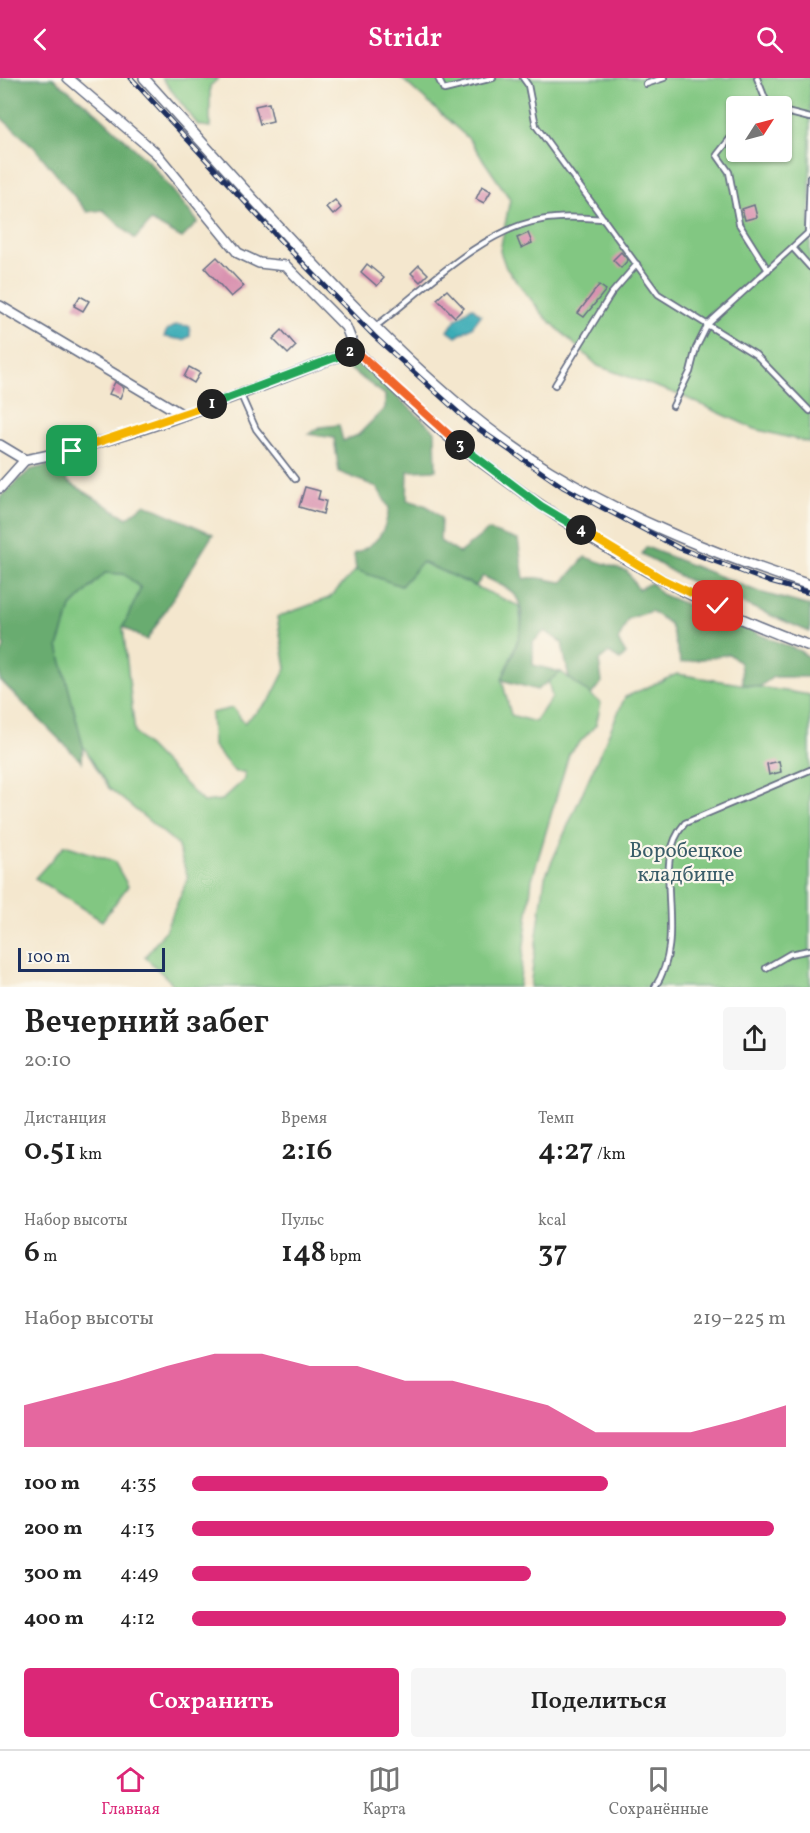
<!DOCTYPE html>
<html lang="ru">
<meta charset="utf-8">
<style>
:root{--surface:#fff;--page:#f6f6f6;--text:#222;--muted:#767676;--line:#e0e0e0;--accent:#db2777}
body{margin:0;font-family:Vollkorn,serif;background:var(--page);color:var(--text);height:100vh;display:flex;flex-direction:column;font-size:22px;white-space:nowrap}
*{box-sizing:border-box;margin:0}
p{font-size:20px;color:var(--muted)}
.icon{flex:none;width:33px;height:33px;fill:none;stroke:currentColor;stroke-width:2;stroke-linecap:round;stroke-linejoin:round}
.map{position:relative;height:909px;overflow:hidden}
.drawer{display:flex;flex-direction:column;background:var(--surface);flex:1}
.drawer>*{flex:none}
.needle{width:39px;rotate:54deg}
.tools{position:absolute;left:726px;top:18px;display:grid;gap:12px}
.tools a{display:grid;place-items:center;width:66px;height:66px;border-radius:6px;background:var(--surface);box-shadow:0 2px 4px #0004;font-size:30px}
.scale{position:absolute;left:18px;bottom:15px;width:147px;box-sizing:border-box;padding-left:6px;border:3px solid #1b2f5e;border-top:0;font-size:16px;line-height:21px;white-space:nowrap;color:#1b2f5e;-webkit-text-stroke:4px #fbf7ec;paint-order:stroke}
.pin{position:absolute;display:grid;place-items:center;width:51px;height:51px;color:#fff;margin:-26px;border-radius:12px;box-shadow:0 3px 9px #0006}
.km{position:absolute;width:30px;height:30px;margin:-15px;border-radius:50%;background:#222;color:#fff;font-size:16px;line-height:30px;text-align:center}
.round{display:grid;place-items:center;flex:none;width:63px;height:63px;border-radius:6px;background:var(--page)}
.summary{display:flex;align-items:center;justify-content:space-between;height:102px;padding:0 24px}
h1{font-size:33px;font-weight:600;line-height:45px}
.stats{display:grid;grid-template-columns:repeat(3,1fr);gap:9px;height:102px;padding:6px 24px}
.stats div{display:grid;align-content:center}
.stats b{font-size:30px;font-weight:600}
.stats small{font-size:16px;font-weight:400}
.stats p{font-size:16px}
.chart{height:168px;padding:12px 24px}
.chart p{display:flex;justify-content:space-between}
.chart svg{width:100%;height:108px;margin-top:6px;fill:var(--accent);opacity:.7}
.button{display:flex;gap:12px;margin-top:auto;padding:12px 24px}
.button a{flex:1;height:69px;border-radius:6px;background:var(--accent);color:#fff;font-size:24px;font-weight:600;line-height:69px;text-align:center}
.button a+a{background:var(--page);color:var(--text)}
ul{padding:0 24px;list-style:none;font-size:20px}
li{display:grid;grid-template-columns:96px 72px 1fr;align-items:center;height:45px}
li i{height:15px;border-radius:8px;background:var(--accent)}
header{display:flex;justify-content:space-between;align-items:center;height:78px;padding:0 24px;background:var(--accent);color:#fff;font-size:27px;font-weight:600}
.menu{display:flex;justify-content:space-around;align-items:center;height:84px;border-top:2px solid var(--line);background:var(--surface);font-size:16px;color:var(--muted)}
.menu a{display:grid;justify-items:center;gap:3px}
.menu .current{color:var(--accent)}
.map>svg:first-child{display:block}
.green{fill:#82c782;stroke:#4e7b70;stroke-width:1.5;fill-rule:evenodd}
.forest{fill:#69ac70;stroke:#426e67;stroke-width:1.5}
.water{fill:#3bacb6;stroke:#2b6e8a;stroke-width:1.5}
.building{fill:#d993b0}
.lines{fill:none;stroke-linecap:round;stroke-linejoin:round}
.service-casing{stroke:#676f85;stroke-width:8}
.minor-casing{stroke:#676f85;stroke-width:12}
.service{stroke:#fff;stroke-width:4.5}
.minor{stroke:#fff;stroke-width:9}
.rail-casing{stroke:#1b2f5e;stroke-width:5}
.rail{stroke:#fbf7ec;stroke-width:3;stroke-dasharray:9;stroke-linecap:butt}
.split-1-casing{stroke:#fff;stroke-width:12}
.split-2-casing{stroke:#fff;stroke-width:12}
.split-3-casing{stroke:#fff;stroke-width:12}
.split-4-casing{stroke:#fff;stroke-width:12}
.split-5-casing{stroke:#fff;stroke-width:12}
.split-1{stroke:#f5b400;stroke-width:8}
.split-2{stroke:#22a559;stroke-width:8}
.split-3{stroke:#f0652b;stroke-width:8}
.split-4{stroke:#22a559;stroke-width:8}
.split-5{stroke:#f5b400;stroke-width:8}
.labels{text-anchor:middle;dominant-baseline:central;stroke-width:4.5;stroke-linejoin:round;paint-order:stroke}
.park-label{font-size:21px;fill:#3a5d69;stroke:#fbf7ec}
</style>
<header><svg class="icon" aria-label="back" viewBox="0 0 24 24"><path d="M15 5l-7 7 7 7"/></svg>Stridr<svg class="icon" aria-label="search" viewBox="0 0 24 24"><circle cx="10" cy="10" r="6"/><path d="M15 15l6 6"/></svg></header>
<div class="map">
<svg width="810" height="909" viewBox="0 0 810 909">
<rect width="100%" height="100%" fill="#fbf7ec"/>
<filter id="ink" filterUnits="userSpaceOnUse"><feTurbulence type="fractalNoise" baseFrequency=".0167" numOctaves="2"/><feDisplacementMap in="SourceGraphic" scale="12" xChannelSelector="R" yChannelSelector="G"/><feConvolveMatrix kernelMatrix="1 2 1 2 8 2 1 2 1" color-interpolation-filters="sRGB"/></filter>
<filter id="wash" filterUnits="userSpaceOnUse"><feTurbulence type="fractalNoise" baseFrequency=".008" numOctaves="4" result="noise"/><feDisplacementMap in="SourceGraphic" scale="24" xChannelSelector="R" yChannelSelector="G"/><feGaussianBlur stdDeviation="1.35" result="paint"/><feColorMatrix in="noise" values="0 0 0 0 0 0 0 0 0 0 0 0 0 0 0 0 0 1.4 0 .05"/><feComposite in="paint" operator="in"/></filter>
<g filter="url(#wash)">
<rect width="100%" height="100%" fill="#f4e7ce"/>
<g class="green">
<path d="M162,0H219L210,8V49L198,47Z"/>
<path d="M401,0H810V365L755,351L682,318L598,288L545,239L506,190L500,173L510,121L469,61ZM736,28H782V74H736Z"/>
<path d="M421,484L519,528L522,551L502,602L511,637L535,644L552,619L548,602L561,594L601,625L596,647L569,676L532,801L519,909H176L145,879L165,853L188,800L177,766L109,710L83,668L58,569L71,529L105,495L124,496L141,510L123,549L135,655L203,724L222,722L245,701V694H235L213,668L211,635L233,630L244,645L270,622L286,590L277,539L329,520L356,492L401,507Z"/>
<path d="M677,596L810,617V909H530L545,799L625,619Z"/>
<path d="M65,767L114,783L128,808L102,843L35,800Z"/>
</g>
<g class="forest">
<path d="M0,0H53L97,35L151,86L198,144L182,160L151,143L135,161L103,132L87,134L34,69L0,39Z"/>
<path d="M353,279L435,353L436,392L408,393L407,422L427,428L441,440L440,463L459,475L488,452L518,462L524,501C538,497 548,503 563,504L585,479L627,493L638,511L651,505L661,516L800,573L810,581V599H773L759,609L743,606L740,585L729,576L681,585L670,546L651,533L628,541L618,563L626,576L620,582L609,575L599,583L602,604L591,617L569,600L562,565L545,553L533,564V587L561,594L537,612L502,602C511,578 533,542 515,517C509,509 491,503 483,498L476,508L422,484L401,508L356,492L354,476C378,465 385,456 389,430L377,409L339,394L334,360L309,356L320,349L339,347L343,363L358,357L385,330V317L340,284Z"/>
<path d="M69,382L67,403L127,440L145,426L213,456L147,562L123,549L141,510L124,496L105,495L71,529L58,569L83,668L82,684L0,602V580L4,569L0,538V419L30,392Z"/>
<path d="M646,469L759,514L810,528V554L683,500L642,476Z"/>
</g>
<g class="water">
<path d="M472,229L481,237L472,249L456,259L448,253L456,241Z"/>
<path d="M176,247L190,248V258L183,262L164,259L167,252Z"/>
</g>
<g id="blocks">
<g class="building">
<path d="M269,25L273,43L260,46L255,28Z"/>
<path d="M482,108L491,113L484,125L476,121Z"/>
<path d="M335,122L341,130L333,137L326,129Z"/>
<path d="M754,127L757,139L745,142L742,131Z"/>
<path d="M528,155L532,165L521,170L517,160Z"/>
<path d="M621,174L628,182L621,190L613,182Z"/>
<path d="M217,179L244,208L231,219L205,190Z"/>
<path d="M367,186L384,200L377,208L361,194Z"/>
<path d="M419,187L428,196L420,204L411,195Z"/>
<path d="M599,207L606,212L584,239L578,235Z"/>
<path d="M447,212L464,230L455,239L437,221Z"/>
<path d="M80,218L89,223L83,233L74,228Z"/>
<path d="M282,252L296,268L288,276L273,261Z"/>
<path d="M189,289L200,295L194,305L184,299Z"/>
<path d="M115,304L124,310L120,320L109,316Z"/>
<path d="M305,409L320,413L318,421L326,423L323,436L299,429Z"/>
<path d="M779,683L781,694L769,697L767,686Z"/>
</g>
</g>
</g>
<g filter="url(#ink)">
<use href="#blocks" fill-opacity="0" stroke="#676f85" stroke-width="1.5"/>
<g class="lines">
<defs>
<g id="service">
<path d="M438,0L444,12L493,0"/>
<path d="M523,0L528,7L536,48L658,216L756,277L810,333"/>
<path d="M757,0L768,28"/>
<path d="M646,6L664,0"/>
<path d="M782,33L810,40"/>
<path d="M736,53L717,77L729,94L739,146L768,192"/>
<path d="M793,170L810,189"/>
<path d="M380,245C425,210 484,151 541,142C562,138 583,140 604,141"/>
<path d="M555,307L611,216L637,186"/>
<path d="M240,315L256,351L295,401"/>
<path d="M673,328L690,294L696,270L708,246L808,155L810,99"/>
<path d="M766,890L790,876L810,872"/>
<path d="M655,909C690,856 648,787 685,745L810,692"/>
</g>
<g id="minor">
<path d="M68,0L156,75L238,175L259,185L286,188L346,249L355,272"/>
<path d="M144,0C218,82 291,165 369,243C424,298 483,352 550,393C634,444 717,477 810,507"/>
<path d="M0,228L183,337"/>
<path d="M0,367L25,382C139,360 247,313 355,272C385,300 414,330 445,356C554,443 677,521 810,568"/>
<path d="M0,410L25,382"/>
</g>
</defs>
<use href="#service" class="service-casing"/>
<use href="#minor" class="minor-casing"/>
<use href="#service" class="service"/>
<use href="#minor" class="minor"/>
<defs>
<path id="rail" d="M131,0L281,163L374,258L470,345L563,409L679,470L770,504L810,515"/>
</defs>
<use href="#rail" class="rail-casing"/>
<use href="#rail" class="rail"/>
</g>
</g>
<g class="lines" filter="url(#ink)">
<defs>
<path id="split-1" d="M72,373L212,326"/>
<path id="split-2" d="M212,326L350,274"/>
<path id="split-3" d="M350,274L355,272L460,367"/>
<path id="split-4" d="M460,367L541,428L581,452"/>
<path id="split-5" d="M581,452L662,501L718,528"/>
</defs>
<use href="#split-1" class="split-1-casing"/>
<use href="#split-2" class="split-2-casing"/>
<use href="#split-3" class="split-3-casing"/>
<use href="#split-4" class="split-4-casing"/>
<use href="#split-5" class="split-5-casing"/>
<use href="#split-1" class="split-1"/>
<use href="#split-2" class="split-2"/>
<use href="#split-3" class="split-3"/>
<use href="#split-4" class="split-4"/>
<use href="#split-5" class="split-5"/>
</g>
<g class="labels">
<g class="park-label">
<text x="686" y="773">Воробецкое<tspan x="686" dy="24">кладбище</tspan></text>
</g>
</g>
</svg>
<div class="tools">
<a><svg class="needle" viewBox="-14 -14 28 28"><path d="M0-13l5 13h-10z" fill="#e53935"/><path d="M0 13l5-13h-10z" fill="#767676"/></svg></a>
</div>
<div class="scale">100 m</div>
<div class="pin" style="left:72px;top:373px;background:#1e9e55"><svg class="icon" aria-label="arrive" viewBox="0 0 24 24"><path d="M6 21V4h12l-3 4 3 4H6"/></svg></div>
<div class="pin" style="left:718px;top:528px;background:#d93025"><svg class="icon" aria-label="check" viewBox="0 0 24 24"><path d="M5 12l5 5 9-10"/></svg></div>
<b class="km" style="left:212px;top:326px">1</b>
<b class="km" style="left:350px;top:274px">2</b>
<b class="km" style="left:460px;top:367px">3</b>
<b class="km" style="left:581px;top:452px">4</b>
</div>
<section class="drawer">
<div class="summary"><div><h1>Вечерний забег</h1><p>20:10</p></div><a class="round"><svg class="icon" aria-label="share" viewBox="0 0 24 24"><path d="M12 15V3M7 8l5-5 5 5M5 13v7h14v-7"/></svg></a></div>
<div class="stats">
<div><p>Дистанция</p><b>0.51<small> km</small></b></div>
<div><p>Время</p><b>2:16</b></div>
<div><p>Темп</p><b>4:27<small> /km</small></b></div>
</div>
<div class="stats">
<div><p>Набор высоты</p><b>6<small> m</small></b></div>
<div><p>Пульс</p><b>148<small> bpm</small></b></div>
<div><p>kcal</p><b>37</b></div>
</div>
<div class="chart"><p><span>Набор высоты</span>219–225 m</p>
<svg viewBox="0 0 160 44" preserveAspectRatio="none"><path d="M0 44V27L10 22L20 17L30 11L40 6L50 6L60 11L70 11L80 17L90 17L100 22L110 27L120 38L130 38L140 38L150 33L160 27V44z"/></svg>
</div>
<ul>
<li><b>100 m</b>4:35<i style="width:70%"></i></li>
<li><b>200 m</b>4:13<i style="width:98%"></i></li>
<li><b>300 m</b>4:49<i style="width:57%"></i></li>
<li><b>400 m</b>4:12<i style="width:100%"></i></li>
</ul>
<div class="button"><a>Сохранить</a><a>Поделиться</a></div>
</section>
<nav class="menu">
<a class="current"><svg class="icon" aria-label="home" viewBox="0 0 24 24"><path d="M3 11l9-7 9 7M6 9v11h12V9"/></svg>Главная</a>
<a><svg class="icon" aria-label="map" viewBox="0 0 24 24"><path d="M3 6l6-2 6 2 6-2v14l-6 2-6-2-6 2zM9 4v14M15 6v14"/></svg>Карта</a>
<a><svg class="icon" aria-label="saved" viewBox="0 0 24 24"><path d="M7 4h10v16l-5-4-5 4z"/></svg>Сохранённые</a>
</nav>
